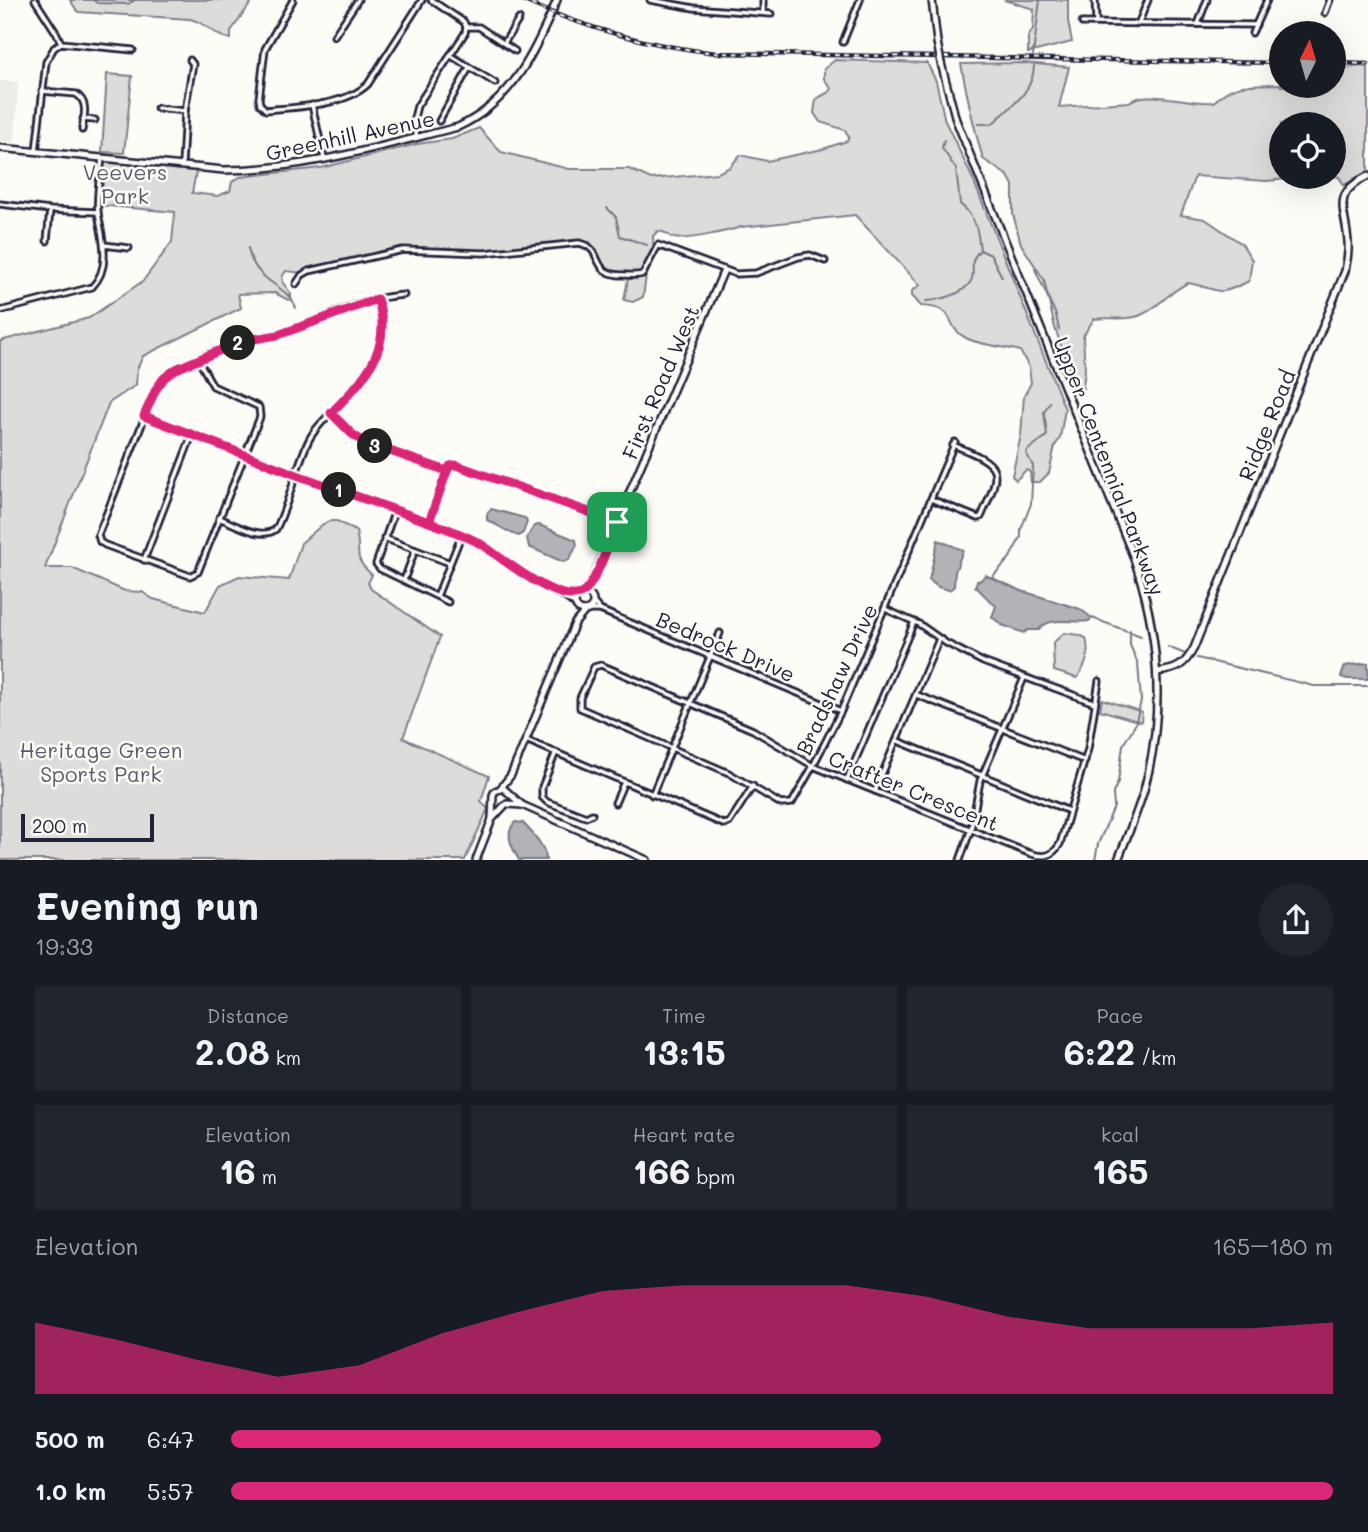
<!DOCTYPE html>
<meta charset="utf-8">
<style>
:root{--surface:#171b24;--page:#20242c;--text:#f1f3f6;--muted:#9ea1a6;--accent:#db2777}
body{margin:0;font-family:Mali,sans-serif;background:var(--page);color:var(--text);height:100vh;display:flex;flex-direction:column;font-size:26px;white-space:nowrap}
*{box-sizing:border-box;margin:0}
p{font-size:23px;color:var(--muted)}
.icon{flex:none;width:38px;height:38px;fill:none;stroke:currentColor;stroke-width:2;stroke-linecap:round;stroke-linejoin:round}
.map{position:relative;height:860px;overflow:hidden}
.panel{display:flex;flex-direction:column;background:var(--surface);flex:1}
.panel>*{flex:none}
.needle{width:46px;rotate:5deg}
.tools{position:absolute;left:1269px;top:21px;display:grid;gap:14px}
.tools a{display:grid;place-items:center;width:77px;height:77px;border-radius:50%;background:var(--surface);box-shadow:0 7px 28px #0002;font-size:35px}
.scale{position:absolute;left:21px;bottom:18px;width:133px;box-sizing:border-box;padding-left:7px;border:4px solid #22223b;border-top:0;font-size:19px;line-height:24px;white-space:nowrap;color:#22223b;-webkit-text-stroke:5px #fdfcf7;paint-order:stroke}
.pin{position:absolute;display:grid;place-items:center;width:60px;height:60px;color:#fff;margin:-30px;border-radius:14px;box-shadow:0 4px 10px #0006}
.km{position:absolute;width:35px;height:35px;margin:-18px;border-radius:50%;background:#222;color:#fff;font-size:19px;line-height:35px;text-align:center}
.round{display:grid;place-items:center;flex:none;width:74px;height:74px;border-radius:37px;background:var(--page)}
.summary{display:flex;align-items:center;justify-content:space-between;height:119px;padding:0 35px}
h1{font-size:38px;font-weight:700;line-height:52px}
.figures{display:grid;grid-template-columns:repeat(3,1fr);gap:10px;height:119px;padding:7px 35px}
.figures div{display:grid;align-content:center;border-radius:0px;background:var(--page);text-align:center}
.figures b{font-size:35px;font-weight:700}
.figures small{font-size:19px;font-weight:400}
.figures p{font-size:19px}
.chart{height:196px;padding:14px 35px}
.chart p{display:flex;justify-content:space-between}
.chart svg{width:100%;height:126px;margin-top:7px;fill:var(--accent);opacity:.7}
ul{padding:0 35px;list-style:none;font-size:23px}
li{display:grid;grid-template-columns:112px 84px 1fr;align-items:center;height:52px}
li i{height:18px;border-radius:9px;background:var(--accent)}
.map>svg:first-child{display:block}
.built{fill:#ecece9}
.green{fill:#dddcdb;stroke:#807f8b;stroke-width:2}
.water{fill:#b2b2b7;stroke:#787885;stroke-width:2}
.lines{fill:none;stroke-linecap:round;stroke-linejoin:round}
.stream{stroke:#787885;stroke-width:2}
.street-casing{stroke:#22223b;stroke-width:9}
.secondary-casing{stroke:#22223b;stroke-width:10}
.primary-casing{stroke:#22223b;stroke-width:10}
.street{stroke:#fdfcf7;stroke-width:3.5}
.secondary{stroke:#fdfcf7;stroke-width:5}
.primary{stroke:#fdfcf7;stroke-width:5}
.rail-casing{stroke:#22223b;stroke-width:4.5}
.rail{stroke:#fdfcf7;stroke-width:2;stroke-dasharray:5;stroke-linecap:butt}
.primary-bridge-casing{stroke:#22223b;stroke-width:10;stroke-linecap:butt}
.primary-bridge{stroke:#fdfcf7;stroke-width:5}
.route-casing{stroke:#fff;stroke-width:14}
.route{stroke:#db2777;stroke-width:9}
.labels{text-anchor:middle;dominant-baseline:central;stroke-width:5;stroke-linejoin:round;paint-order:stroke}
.street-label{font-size:21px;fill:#22223b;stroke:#fdfcf7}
.park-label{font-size:21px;fill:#5a5a6b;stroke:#fdfcf7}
</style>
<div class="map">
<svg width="1368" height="860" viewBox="0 0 1368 860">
<rect width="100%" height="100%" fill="#fdfcf7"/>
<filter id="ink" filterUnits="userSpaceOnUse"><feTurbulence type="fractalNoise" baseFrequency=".0143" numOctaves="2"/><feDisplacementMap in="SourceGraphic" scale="14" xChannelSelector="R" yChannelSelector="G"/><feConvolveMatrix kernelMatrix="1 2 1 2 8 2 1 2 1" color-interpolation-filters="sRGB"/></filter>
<g filter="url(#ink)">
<path class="built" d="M0,81L18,82L15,142L0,141Z"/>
<g class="green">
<path d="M70,0H253L231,31V39C212,36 210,24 190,19L78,12Z"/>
<path d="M1004,0H1068V21L1072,42L1028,53V37L1033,29L1034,9Z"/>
<path d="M835,60L927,63L936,81L945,121L972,177L1065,409L1060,438L1055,446L1049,473L1040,482H1031L1030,472L1026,470L1016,480L1012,476L1021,435L1024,396L1031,383L1029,367L1020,351C1006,347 979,345 966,338C941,324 961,308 921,306L912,296V291L920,285L855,215L741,227C729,231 685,241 674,238C668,236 665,231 658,231L653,236L654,259L646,276L643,297L633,302L624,300L628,279L605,268L590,242L575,240L553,244L439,254H389L337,268L303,273L286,271L282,277L283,283L291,294V299L288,300L275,293L238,294L241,308L143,356L137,369L136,385L109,403L45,568H72L125,591L142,592L153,599L205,612L220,585L239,576L289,580L301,543L323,524L330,521H337L356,531C362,555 351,556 372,575L368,583L371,589L440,637L403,738L489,776L481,801L488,809L465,860H0V341L89,318L143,281L172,242L175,212L98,205L101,157L197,167L192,193L218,196L230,191L232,182L240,177L321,168L417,144L452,139L479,128L501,152L569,169H629L651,179L718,173L730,167L740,155L767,161L823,149L847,141L849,137L845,130L820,122L814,113L816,99L829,92L831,88L824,79V69Z"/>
<path d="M1025,63L1069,67L1059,107L1129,102C1149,88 1187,105 1214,102C1234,81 1254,85 1281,84V86H1334V71L1359,66L1368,67V173L1344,185L1339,177L1334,176V124H1281V177H1311L1266,181L1195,176L1181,215L1205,219L1242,244L1252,260L1249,281C1213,299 1223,289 1188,283C1169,291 1155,312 1135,317C1123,320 1107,317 1094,319L1083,336L1085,370L1083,388L1074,382L1055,328L1044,280L1021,244L1013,214V185L1008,176L983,159C974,128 967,96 961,64Z"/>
<path d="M107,74L132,76L124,153L102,152Z"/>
<path d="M1064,633L1079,635L1086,638C1090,655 1087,664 1077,678L1054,671L1053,643Z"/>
<path d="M1102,699L1142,712L1141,722L1100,710Z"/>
</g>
<g class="water">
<path d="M491,509L525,518L527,522L523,533L519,536C508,533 498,525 487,520V514Z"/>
<path d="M539,525L576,540L577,545L569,560L563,562L529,547L527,538L534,526Z"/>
<path d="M938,540L963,550L955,572L954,587L949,590L938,587L929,580Z"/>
<path d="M985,575L1022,591L1080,609L1092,618L1089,621C1074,624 1048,615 1039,630H1028L1024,633L1002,625L992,617L996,606C987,599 983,593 975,586L977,581L981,580Z"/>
<path d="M1368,663V679H1347L1341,677L1345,666Z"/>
<path d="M515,822L523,823C532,833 546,846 546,860H519C512,848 504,834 515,822Z"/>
</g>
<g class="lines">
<g class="stream">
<path d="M93,0L97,3L128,4L135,0"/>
<path d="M1033,55L1040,0"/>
<path d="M978,124H992C1010,107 1033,93 1034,66"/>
<path d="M944,140L942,148L956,169L960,204C976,217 978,231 980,250L991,255L1002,277"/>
<path d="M607,208L616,217L620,236L647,245"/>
<path d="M248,248C254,283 289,285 296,308"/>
<path d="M1035,269L1056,315L1059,330"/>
<path d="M926,301C940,300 963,295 971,281C977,268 966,265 980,250"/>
<path d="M992,577L1009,559L1021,537V529L1031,504L1033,466L1026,453C1031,445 1041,442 1047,435L1044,412L1050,402"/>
<path d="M1092,618L1141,636"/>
<path d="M1168,647L1185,654"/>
<path d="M1197,658L1314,686H1368"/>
<path d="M1095,860L1098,844L1114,807L1113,793L1118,782L1123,745L1135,725L1141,701L1138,664L1130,645V630"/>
</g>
<defs>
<g id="street">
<path d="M35,0L57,34L61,43L133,50"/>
<path d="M293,0L265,49L259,99L260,104L266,110C296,107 346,106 368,84L422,0"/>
<path d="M431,0L464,22L466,27"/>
<path d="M650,0L694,8L771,14"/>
<path d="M1095,0L1096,22"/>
<path d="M763,13V0"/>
<path d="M1325,13L1330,0"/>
<path d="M1139,22L1148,0"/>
<path d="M1082,23L1256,25"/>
<path d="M1198,24L1207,0"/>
<path d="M466,27H479L515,51"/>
<path d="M1252,33L1267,0"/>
<path d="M334,36L358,0"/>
<path d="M843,42L860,0"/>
<path d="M504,43L519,19"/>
<path d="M450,55L495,83"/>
<path d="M42,91L76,94C89,102 84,117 82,130"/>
<path d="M312,105L324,158"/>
<path d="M157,108L185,111"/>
<path d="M83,119L95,120"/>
<path d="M439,121L469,68"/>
<path d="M417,137L413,122L417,106L465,33L466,27"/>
<path d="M36,151L46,62L54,48L61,43"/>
<path d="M182,165L185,111L193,64L190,60"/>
<path d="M0,204L50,210L98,212"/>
<path d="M47,241L50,210"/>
<path d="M104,245L129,248"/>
<path d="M296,284L302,275L309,271L403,250L484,253L579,243C607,249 587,276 626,275C633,275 637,276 643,274L658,245L736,274L756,273L798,257L810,255L825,261"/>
<path d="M0,311L92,287C112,267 102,237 98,213C96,196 100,176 102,158"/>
<path d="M198,359L213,386L259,407L260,417L198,572L190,576L105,545L100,542L98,535L156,389C173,365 216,349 244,341C256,338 269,338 281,334C321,320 361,297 404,295"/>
<path d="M331,413L352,434L364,442L447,472"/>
<path d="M144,416L471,539C493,550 511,567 532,580C546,589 563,593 575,605"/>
<path d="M955,442L841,711L813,766L792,803L781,804L729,773L580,708V698L594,667L601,665L753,730L813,766L1029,853C1043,858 1052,857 1060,844L1088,749L1099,681"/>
<path d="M931,499L978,518L981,517C1003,468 1003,465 953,445"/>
<path d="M395,510L376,564L380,569L448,602"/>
<path d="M219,518C235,524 262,541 276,529C290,501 295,470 308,442C314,429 326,418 336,408C366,377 394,344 377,299"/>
<path d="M429,522L447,472L450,466L456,465L617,522"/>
<path d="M384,538L450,563"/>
<path d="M144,560L192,435"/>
<path d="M404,580L415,550"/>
<path d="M562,594H579"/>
<path d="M437,596L461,536"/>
<path d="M593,602L600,610L841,711"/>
<path d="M885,609L919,624L946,643L983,662L1095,703"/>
<path d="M588,610H600"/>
<path d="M917,695L1085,761"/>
<path d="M526,740L723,824L729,823L753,786"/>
<path d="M898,741L1069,811"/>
<path d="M556,752L542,787V797L547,802L586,817L592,814"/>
<path d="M847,780L914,622"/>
<path d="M875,791L939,639"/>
<path d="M652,795L720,633"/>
<path d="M615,803L624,782"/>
<path d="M960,860L971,829L980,781L1024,678"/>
</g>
<g id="secondary">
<path d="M0,148L224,170C303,170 381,146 458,127C512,102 535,52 557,0"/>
<path d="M582,593L591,583L724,270"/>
<circle cx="584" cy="602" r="9"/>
<path d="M1157,672C1177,670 1185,665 1194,648L1345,271C1347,261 1349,252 1348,242C1346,209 1330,194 1368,176"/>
<path d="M500,789L511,775L575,623L585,611"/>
<path d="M507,804L522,805"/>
<path d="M492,819L493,795L495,791L503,788L522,805L647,860"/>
<path d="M476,860L492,819L504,806"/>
</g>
<g id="primary">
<path d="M932,0L937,42"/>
<path d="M941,63L956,120L1132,553C1159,629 1166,711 1144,790C1137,813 1127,837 1118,860"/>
</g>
</defs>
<use href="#street" class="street-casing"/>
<use href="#secondary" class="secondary-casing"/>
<use href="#primary" class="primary-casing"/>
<use href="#street" class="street"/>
<use href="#secondary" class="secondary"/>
<use href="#primary" class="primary"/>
<defs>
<g id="rail">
<path d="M522,0C584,28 649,46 717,53L1281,63"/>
<path d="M1334,63L1368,64"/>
</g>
</defs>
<use href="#rail" class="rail-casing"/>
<use href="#rail" class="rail"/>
<defs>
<path id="primary-bridge" d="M937,42L941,63"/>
</defs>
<use href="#primary-bridge" class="primary-bridge-casing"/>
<use href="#primary-bridge" class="primary-bridge"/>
</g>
</g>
<g class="lines" filter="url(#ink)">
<defs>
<path id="route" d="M617,522L456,465L450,466L447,471L429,522L297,475L144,416L156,389L164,378L176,369L242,341L278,335L377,299C395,347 363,381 331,413L352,434L364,442L447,471L429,522C445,528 463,534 479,543C498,554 565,613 586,590C599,575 609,542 617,522"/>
</defs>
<use href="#route" class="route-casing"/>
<use href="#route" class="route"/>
</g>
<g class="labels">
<g class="street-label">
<text transform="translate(350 135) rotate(-12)">Greenhill Avenue</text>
<text transform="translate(660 382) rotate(-67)">First Road West</text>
<text transform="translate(1266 425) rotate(-68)">Ridge Road</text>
<text transform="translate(1110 466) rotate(69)">Upper Centennial Parkway</text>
<text transform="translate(726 646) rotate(23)">Bedrock Drive</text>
<text transform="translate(836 679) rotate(-65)">Bradshaw Drive</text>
<text transform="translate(914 790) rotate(22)">Crafter Crescent</text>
</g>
<g class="park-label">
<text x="125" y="171">Veevers<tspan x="125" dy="24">Park</tspan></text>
<text x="101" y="749">Heritage Green<tspan x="101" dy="24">Sports Park</tspan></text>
</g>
</g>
</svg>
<div class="tools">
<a><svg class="needle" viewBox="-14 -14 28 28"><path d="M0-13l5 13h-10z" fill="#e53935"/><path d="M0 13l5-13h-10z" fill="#9ea1a6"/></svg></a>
<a><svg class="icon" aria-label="locate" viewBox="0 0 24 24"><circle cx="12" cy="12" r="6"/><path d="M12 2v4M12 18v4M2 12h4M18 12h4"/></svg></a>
</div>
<div class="scale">200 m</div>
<div class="pin" style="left:617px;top:522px;background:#1e9e55"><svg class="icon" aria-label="arrive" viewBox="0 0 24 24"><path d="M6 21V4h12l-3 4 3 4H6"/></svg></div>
<b class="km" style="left:339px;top:490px">1</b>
<b class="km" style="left:238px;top:343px">2</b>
<b class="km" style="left:375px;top:446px">3</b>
</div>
<section class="panel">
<div class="summary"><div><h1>Evening run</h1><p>19:33</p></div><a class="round"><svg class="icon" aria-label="share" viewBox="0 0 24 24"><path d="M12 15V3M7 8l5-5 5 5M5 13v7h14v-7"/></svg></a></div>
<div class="figures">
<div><p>Distance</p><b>2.08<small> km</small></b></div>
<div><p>Time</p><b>13:15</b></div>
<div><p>Pace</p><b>6:22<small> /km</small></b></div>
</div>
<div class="figures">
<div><p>Elevation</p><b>16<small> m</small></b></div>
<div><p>Heart rate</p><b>166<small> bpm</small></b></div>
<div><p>kcal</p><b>165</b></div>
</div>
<div class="chart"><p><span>Elevation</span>165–180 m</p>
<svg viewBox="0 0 160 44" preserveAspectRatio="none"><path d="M0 44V19L10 25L20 32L30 38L40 34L50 23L60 15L70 8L80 6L90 6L100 6L110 10L120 17L130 21L140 21L150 21L160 19V44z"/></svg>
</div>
<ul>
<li><b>500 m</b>6:47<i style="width:59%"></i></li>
<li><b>1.0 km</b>5:57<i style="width:100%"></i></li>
</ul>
</section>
